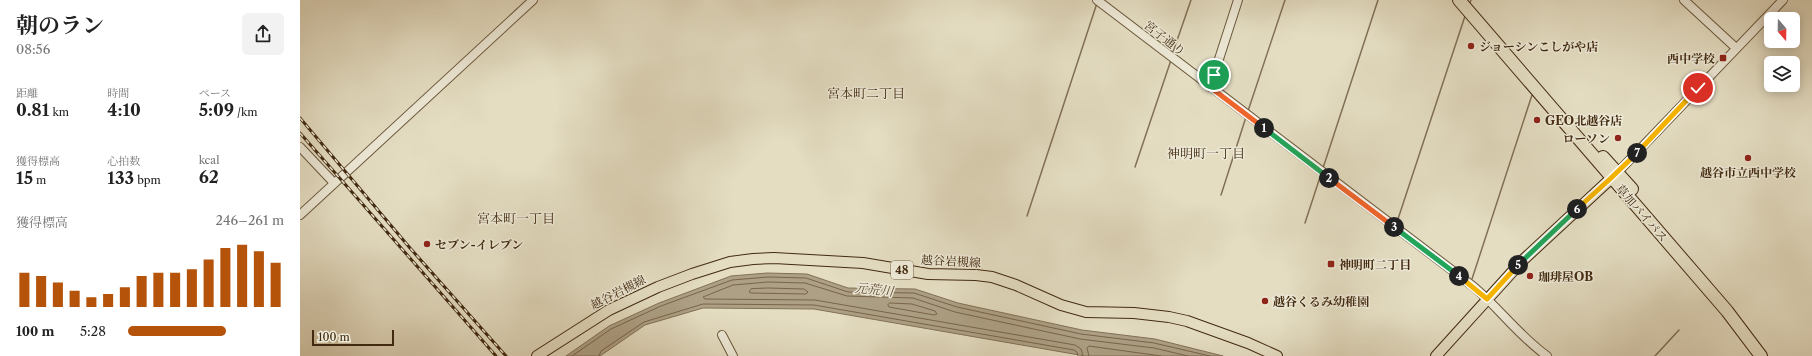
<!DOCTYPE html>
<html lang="ja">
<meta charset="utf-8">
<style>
:root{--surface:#fff;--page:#f2f2f2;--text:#222;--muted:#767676;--accent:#b45309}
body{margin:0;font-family:"Libre Caslon Text","Noto Serif JP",serif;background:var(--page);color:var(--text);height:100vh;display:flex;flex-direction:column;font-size:15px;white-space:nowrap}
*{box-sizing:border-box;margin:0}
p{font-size:13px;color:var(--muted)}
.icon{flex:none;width:22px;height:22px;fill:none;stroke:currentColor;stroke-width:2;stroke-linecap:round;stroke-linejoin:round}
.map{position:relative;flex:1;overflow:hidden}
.side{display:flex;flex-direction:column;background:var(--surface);width:300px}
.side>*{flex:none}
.needle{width:26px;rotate:160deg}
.fabs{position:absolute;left:1464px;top:12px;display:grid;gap:8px}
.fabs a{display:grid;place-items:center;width:36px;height:36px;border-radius:6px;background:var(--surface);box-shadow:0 2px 10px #0003;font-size:20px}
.scale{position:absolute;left:12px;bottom:10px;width:82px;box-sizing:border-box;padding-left:4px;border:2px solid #422a10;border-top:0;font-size:11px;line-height:14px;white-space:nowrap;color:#422a10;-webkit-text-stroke:3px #ede9d7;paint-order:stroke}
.pin{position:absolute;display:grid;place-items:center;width:34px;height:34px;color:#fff;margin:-17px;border:2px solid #fff;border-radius:50%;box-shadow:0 1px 4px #0007}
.km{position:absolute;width:20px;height:20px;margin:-10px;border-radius:50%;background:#222;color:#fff;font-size:11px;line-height:20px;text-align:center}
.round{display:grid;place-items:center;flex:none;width:42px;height:42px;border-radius:6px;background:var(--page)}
.summary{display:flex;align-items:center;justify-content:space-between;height:68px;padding:0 16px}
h1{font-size:22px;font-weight:700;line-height:30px}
.stats{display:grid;grid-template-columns:repeat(3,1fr);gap:6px;height:68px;padding:4px 16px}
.stats div{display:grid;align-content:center}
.stats b{font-size:17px;font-weight:700}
.stats small{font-size:11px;font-weight:400}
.stats p{font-size:11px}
.chart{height:112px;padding:8px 16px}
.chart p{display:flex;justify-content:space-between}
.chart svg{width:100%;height:72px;margin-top:4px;stroke:var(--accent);stroke-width:6}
ul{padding:0 16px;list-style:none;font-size:13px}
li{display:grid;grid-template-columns:64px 48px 1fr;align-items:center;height:30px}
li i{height:10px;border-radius:5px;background:var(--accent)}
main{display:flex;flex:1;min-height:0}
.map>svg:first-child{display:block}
.water{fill:#ada085;stroke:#827156}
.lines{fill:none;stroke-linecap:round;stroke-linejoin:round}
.shore{stroke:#78654a;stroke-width:1}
.stream{stroke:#827156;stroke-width:1.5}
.minor-casing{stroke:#6a573c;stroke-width:10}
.major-casing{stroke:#422a10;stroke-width:12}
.highway-casing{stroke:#422a10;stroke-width:14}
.minor{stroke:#ede9d7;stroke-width:8}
.major{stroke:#e4ddc2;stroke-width:10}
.highway{stroke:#e4ddc2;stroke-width:12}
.rail-casing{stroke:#422a10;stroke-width:3}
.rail{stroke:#ede9d7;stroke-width:1.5;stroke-dasharray:4.5;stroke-linecap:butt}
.split-1-casing{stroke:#fff;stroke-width:8}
.split-2-casing{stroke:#fff;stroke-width:8}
.split-3-casing{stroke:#fff;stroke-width:8}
.split-4-casing{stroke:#fff;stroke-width:8}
.split-5-casing{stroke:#fff;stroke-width:8}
.split-6-casing{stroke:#fff;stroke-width:8}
.split-7-casing{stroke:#fff;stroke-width:8}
.split-8-casing{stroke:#fff;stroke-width:8}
.split-1{stroke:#f0652b;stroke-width:5}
.split-2{stroke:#22a559;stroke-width:5}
.split-3{stroke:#f0652b;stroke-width:5}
.split-4{stroke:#22a559;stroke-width:5}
.split-5{stroke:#f5b400;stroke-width:5}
.split-6{stroke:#22a559;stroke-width:5}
.split-7{stroke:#f5b400;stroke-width:5}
.split-8{stroke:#f5b400;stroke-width:5}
.poi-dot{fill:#8f2418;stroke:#ede9d7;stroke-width:1.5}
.labels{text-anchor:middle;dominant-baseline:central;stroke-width:3;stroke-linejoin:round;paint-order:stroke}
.shield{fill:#ede9d7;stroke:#75634c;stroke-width:1}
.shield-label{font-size:11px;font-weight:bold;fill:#422a10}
.street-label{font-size:12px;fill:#422a10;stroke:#ede9d7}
.poi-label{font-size:12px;font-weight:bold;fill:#422a10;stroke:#ede9d7;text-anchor:start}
.neighbourhood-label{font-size:13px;fill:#422a10;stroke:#ede9d7}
.water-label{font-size:13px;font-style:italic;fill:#624d33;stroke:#ede9d7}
</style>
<main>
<section class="side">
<div class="summary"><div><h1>朝のラン</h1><p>08:56</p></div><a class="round"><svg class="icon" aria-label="share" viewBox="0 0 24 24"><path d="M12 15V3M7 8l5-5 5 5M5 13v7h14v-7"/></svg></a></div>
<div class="stats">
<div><p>距離</p><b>0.81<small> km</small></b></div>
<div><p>時間</p><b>4:10</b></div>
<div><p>ペース</p><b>5:09<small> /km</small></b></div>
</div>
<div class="stats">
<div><p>獲得標高</p><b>15<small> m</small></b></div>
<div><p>心拍数</p><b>133<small> bpm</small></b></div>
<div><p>kcal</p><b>62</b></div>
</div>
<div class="chart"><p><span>獲得標高</span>246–261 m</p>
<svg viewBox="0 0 160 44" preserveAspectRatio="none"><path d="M5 44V23M15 44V25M25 44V29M35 44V34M45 44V38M55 44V36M65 44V32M75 44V25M85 44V23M95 44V23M105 44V21M115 44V15M125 44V8M135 44V6M145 44V10M155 44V17"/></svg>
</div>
<ul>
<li><b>100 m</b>5:28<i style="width:63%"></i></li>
</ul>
</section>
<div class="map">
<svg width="1512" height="356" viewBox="0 0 1512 356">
<rect width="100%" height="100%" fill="#e4ddc2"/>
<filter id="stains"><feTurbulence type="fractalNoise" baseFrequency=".005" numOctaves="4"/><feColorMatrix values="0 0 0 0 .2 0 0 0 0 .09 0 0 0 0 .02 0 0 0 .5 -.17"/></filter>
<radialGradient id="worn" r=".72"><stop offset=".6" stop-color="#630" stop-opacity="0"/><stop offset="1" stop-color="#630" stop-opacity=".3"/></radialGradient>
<path class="water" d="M467,273L507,274L548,288L615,289L658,303L782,330L855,339L923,356H785L514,309L403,308L345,325L300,356H266L309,326L359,303L431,276Z"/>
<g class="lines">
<g class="shore">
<path d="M468,288L504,289L508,292L506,294L451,293L449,292L451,289Z"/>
<path d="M590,303L612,304L635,311L637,314L634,315L589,307L588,305Z"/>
<path d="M272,356L311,329L361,306L432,280L468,277L506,278L548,292L614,293L657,307L781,334L854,343L910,356"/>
<path d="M299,356L301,351L344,322L403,304L514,305L774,350L777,352L778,356"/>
<path d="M783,356L781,349L775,345L515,300L405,299L403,297L433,285L468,282L505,283L547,296L613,298L655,312L780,339L854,348L888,356"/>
<path d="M789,356L787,348L789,346L861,356"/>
</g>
<g class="stream">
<path d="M1169,5L1171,0"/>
<path d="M872,55L891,0"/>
<path d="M948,111L985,0"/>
<path d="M835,167L871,60"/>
<path d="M1023,168L1078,0"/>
<path d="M921,195L946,117"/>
<path d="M727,216L797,3"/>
<path d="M1097,222L1165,16"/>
<path d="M1005,223L1021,174"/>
<path d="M1172,279L1232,95"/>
<path d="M1355,356L1379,330"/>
</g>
<defs>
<g id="minor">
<path d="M797,0L1174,287C1200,309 1218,335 1247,356"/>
<path d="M1384,0L1436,48"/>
<path d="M910,87L938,0"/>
<path d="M0,147L34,183"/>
<path d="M1318,172L1483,0"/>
<path d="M0,215L233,0"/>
<path d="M422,335L433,356"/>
</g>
<g id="major">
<path d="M237,356L309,310L358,287L392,274L430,262L453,259L474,258L563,263L628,274L676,275L692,277L716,285L761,305L786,312L834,313L869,317L887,321L948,343L977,356"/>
<path d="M1136,356L1223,260L1318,172"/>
</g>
<g id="highway">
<path d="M1159,0L1427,311L1461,356"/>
<path d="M1303,157L1332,189"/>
</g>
</defs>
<use href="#minor" class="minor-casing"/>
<use href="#major" class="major-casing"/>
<use href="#highway" class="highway-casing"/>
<use href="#minor" class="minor"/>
<use href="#major" class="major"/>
<use href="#highway" class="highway"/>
<defs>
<g id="rail">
<path d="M0,118L110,248L206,356"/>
<path d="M0,133L196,356"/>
</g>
</defs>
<use href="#rail" class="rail-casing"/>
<use href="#rail" class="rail"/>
</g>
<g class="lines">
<defs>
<path id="split-1" d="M914,75L910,87L964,128"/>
<path id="split-2" d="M964,128L1029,178"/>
<path id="split-3" d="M1029,178L1094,227"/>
<path id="split-4" d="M1094,227L1159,276"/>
<path id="split-5" d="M1159,276L1187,299L1218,265"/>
<path id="split-6" d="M1218,265L1277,209"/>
<path id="split-7" d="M1277,209L1311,178L1337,153"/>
<path id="split-8" d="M1337,153L1398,88"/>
</defs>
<use href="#split-1" class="split-1-casing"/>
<use href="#split-2" class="split-2-casing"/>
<use href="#split-3" class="split-3-casing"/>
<use href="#split-4" class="split-4-casing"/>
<use href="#split-5" class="split-5-casing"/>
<use href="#split-6" class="split-6-casing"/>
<use href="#split-7" class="split-7-casing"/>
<use href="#split-8" class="split-8-casing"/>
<use href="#split-1" class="split-1"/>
<use href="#split-2" class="split-2"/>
<use href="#split-3" class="split-3"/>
<use href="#split-4" class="split-4"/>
<use href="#split-5" class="split-5"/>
<use href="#split-6" class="split-6"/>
<use href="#split-7" class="split-7"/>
<use href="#split-8" class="split-8"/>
</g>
<g class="poi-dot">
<circle cx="1171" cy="46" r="4"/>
<rect x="1419" y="54" width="8" height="8" rx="2"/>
<circle cx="1237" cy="120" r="4"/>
<circle cx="1318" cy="138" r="4"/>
<circle cx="1448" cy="158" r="4"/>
<circle cx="127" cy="244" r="4"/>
<rect x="1027" y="260" width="8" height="8" rx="2"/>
<circle cx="1230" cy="276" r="4"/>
<circle cx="965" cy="301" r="4"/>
</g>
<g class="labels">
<rect class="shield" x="591" y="261" width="22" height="18" rx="3"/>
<g class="shield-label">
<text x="602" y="270">48</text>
</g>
<g class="street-label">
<text transform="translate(865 38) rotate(38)">宮子通り</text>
<text transform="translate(1342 213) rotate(49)">草加バイパス</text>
<text transform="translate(651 261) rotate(3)">越谷岩槻線</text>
<text transform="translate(318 292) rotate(-27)">越谷岩槻線</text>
</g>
<g class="poi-label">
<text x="1179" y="46">ジョーシンこしがや店</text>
<text x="1415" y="58" text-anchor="end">西中学校</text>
<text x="1245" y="120">GEO北越谷店</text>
<text x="1310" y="138" text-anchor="end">ローソン</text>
<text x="1448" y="172" text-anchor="middle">越谷市立西中学校</text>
<text x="135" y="244">セブン-イレブン</text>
<text x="1039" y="264">神明町二丁目</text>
<text x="1238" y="276">珈琲屋OB</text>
<text x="973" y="301">越谷くるみ幼稚園</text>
</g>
<g class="neighbourhood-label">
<text x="566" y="93">宮本町二丁目</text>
<text x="906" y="153">神明町一丁目</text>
<text x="216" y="218">宮本町一丁目</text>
</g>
<g class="water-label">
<text transform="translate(574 289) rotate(6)">元荒川</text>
</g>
</g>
<rect width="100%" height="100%" filter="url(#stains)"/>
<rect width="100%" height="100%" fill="url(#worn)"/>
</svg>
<div class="fabs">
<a><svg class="needle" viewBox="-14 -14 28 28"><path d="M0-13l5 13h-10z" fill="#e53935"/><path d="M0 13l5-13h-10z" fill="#767676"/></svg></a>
<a><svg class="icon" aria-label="layers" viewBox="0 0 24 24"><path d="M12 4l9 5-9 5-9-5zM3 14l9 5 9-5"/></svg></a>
</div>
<div class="scale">100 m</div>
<div class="pin" style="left:914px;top:75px;background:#1e9e55"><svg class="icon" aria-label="arrive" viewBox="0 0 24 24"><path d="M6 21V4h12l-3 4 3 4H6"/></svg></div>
<div class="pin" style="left:1398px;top:88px;background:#d93025"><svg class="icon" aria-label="check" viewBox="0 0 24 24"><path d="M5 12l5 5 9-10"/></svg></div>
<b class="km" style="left:964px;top:128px">1</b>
<b class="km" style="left:1029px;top:178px">2</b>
<b class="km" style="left:1094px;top:227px">3</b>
<b class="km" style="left:1159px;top:276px">4</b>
<b class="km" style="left:1218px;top:265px">5</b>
<b class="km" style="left:1277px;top:209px">6</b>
<b class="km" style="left:1337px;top:153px">7</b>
</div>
</main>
